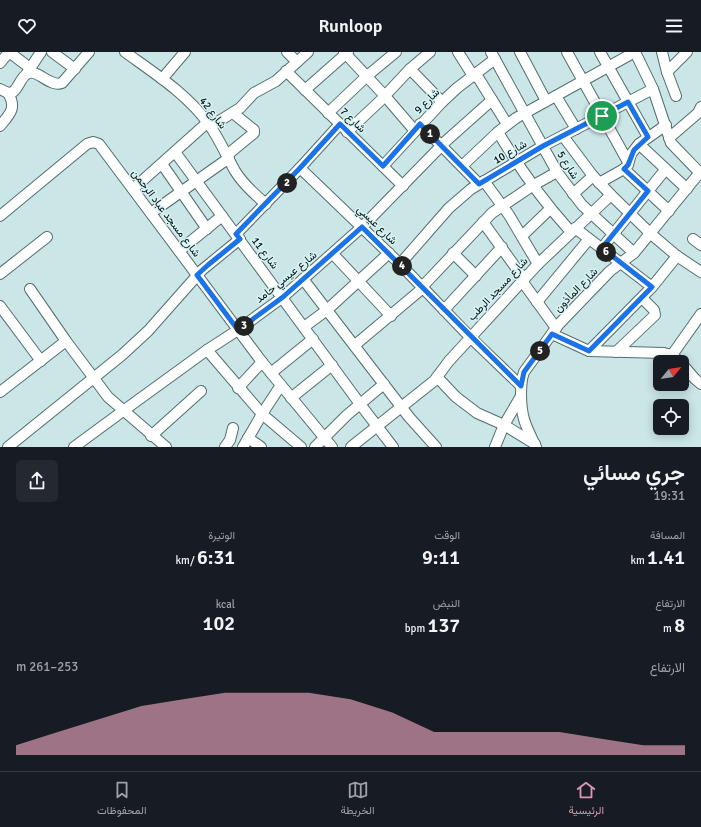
<!DOCTYPE html>
<html lang="ar">
<meta charset="utf-8">
<style>
:root{--surface:#171b24;--page:#242831;--text:#f1f3f6;--muted:#9ea1a6;--line:#363941;--accent:#d899ae}
body{margin:0;font-family:Signika,Vazirmatn,sans-serif;background:var(--page);color:var(--text);direction:rtl;height:100vh;display:flex;flex-direction:column;font-size:15px;white-space:nowrap}
*{box-sizing:border-box;margin:0}
p{font-size:13px;color:var(--muted)}
.icon{flex:none;width:22px;height:22px;fill:none;stroke:currentColor;stroke-width:2;stroke-linecap:round;stroke-linejoin:round}
.map{position:relative;height:395px;overflow:hidden;direction:ltr}
.drawer{display:flex;flex-direction:column;background:var(--surface);flex:1}
.drawer>*{flex:none}
.needle{width:26px;rotate:60deg}
.buttons{position:absolute;left:653px;top:303px;display:grid;gap:8px}
.buttons a{display:grid;place-items:center;width:36px;height:36px;border-radius:6px;background:var(--surface);box-shadow:0 2px 10px #0003;font-size:20px}
.pin{position:absolute;display:grid;place-items:center;width:34px;height:34px;color:#fff;margin:-17px;border:2px solid #fff;border-radius:50%;box-shadow:0 1px 4px #0007}
.km{position:absolute;width:20px;height:20px;margin:-10px;border-radius:50%;background:#222;color:#fff;font-size:11px;line-height:20px;text-align:center}
.round{display:grid;place-items:center;flex:none;width:42px;height:42px;border-radius:6px;background:var(--page)}
.summary{display:flex;align-items:center;justify-content:space-between;height:68px;padding:0 16px}
h1{font-size:22px;font-weight:600;line-height:30px}
.stats{display:grid;grid-template-columns:repeat(3,1fr);gap:6px;height:68px;padding:4px 16px}
.stats div{display:grid;align-content:center}
.stats b{font-size:20px;font-weight:600}
.stats small{font-size:11px;font-weight:400}
.stats p{font-size:11px}
.chart{height:112px;padding:8px 16px}
.chart p{display:flex;justify-content:space-between}
.chart svg{width:100%;height:72px;margin-top:4px;fill:var(--accent);opacity:.7}
header{display:flex;justify-content:space-between;align-items:center;height:52px;padding:0 16px;background:var(--surface);font-size:18px;font-weight:600}
.tabs{display:flex;justify-content:space-around;align-items:center;height:56px;border-top:1px solid var(--line);background:var(--surface);font-size:11px;color:var(--muted)}
.tabs a{display:grid;justify-items:center;gap:2px}
.tabs .current{color:var(--accent)}
.map>svg:first-child{display:block}
.lines{fill:none;stroke-linecap:round;stroke-linejoin:round}
.minor-casing{stroke:#546d6e;stroke-width:12}
.minor{stroke:#fff;stroke-width:10}
.route-casing{stroke:#fff;stroke-width:8}
.route{stroke:#1a73e8;stroke-width:5}
.labels{text-anchor:middle;dominant-baseline:central;stroke-width:3;stroke-linejoin:round;paint-order:stroke}
.street-label{font-size:11px;fill:#060f10;stroke:#d7f3f4}
</style>
<header><svg class="icon" aria-label="menu" viewBox="0 0 24 24"><path d="M4 6h16M4 12h16M4 18h16"/></svg>Runloop<svg class="icon" aria-label="heart" viewBox="0 0 24 24"><path d="M12 20l-8-8c-3-5 5-10 8-4 3-6 11-1 8 4z"/></svg></header>
<div class="map">
<svg width="701" height="395" viewBox="0 0 701 395">
<rect width="100%" height="100%" fill="#cae6e7"/>
<g class="lines">
<defs>
<g id="minor">
<path d="M9,0L30,16"/>
<path d="M52,0L75,17"/>
<path d="M125,0C154,21 187,42 208,71C219,86 226,103 235,119C243,132 254,142 266,152"/>
<path d="M287,0L297,10"/>
<path d="M344,0L385,44L415,79"/>
<path d="M458,0L470,19L479,27L507,72"/>
<path d="M491,0L557,120L582,153L634,201"/>
<path d="M520,0L546,49"/>
<path d="M567,0L628,110"/>
<path d="M600,0L648,85"/>
<path d="M635,0L653,37L671,91L700,121"/>
<path d="M662,0L667,20L676,44"/>
<path d="M0,11L9,0"/>
<path d="M410,17L442,50"/>
<path d="M286,19L403,134"/>
<path d="M667,20L687,0"/>
<path d="M27,21L41,0"/>
<path d="M162,27L185,0"/>
<path d="M0,37L8,41L13,40C19,35 21,25 27,22C36,15 50,36 62,31L89,0"/>
<path d="M305,38L348,0"/>
<path d="M556,44L576,77"/>
<path d="M328,61L367,24L396,0"/>
<path d="M420,72L479,132"/>
<path d="M0,74C10,62 17,56 8,41"/>
<path d="M211,74L240,56L254,41L276,29L308,0"/>
<path d="M347,80L380,49L410,17L430,0"/>
<path d="M498,80C519,116 543,149 571,180"/>
<path d="M563,84L593,124L611,143L651,182L677,204L701,220"/>
<path d="M669,86L698,61L701,55"/>
<path d="M639,92L687,137"/>
<path d="M175,100L360,352L393,395"/>
<path d="M227,103L254,81V78L233,61"/>
<path d="M162,112L207,177"/>
<path d="M383,114L442,50L457,36L495,7"/>
<path d="M462,114L498,80L516,66L635,0"/>
<path d="M300,116L400,212L470,285L521,334"/>
<path d="M624,117L669,159"/>
<path d="M484,129L509,163L538,212"/>
<path d="M599,131L624,117L628,113L631,102L639,92L666,73"/>
<path d="M133,137L208,70"/>
<path d="M573,142L593,124"/>
<path d="M151,161L229,106"/>
<path d="M0,164L87,92L93,90L99,92L262,310L332,395"/>
<path d="M483,170L524,227"/>
<path d="M575,176L652,235"/>
<path d="M236,182L300,116L340,72"/>
<path d="M522,184L550,157"/>
<path d="M693,187L701,193"/>
<path d="M602,196L665,118"/>
<path d="M179,199L222,164"/>
<path d="M453,201L476,224"/>
<path d="M333,202L391,264"/>
<path d="M400,212L449,156L471,137L543,94L653,37"/>
<path d="M0,222L47,185"/>
<path d="M303,227L409,365L436,395"/>
<path d="M522,229L556,276"/>
<path d="M422,235L492,161L532,134L557,120"/>
<path d="M30,237L66,289L108,345L166,395"/>
<path d="M537,250L589,187"/>
<path d="M0,254L41,309"/>
<path d="M444,258L502,195"/>
<path d="M304,275L327,258L389,201"/>
<path d="M552,282L589,299L664,301L672,303L680,310"/>
<path d="M355,293L423,236"/>
<path d="M207,298L262,362L301,395"/>
<path d="M589,299L652,235L677,204"/>
<path d="M616,300L655,263L654,258L642,246"/>
<path d="M672,303L701,262"/>
<path d="M682,312L695,327L701,332"/>
<path d="M271,321L313,287"/>
<path d="M437,325L456,345L477,361L504,373L535,392"/>
<path d="M238,336L262,310"/>
<path d="M0,340L66,289"/>
<path d="M291,346L332,313"/>
<path d="M151,384L201,339"/>
<path d="M248,386L261,395"/>
<path d="M8,395L122,303L148,279L202,218L240,187"/>
<path d="M74,395L123,359L207,298L238,278L283,245L362,175L446,89L492,48"/>
<path d="M225,395L230,388L233,376"/>
<path d="M243,395L262,362L281,333"/>
<path d="M315,395L347,363L384,332"/>
<path d="M351,395L434,329L449,309L538,212L611,143"/>
<path d="M495,395L504,373L521,344"/>
<path d="M536,395C526,374 521,366 521,342C521,334 521,328 524,320L559,272L610,219L634,201L701,119"/>
</g>
</defs>
<use href="#minor" class="minor-casing"/>
<use href="#minor" class="minor"/>
</g>
<g class="lines">
<defs>
<path id="route" d="M628,50L648,85L634,98L628,113L624,117L648,139L602,196L652,235L589,299L552,282L524,320L521,334L362,175L283,245L238,278L197,223L208,213L240,187L236,182L300,116L340,72L383,114L420,72L479,132L543,94Z"/>
</defs>
<use href="#route" class="route-casing"/>
<use href="#route" class="route"/>
</g>
<g class="labels">
<g class="street-label">
<text transform="translate(427 49) rotate(-45)">شارع 9</text>
<text transform="translate(213 61) rotate(52)">شارع 42</text>
<text transform="translate(353 68) rotate(44)">شارع 7</text>
<text transform="translate(510 100) rotate(-30)">شارع 10</text>
<text transform="translate(568 113) rotate(58)">شارع 5</text>
<text transform="translate(166 161) rotate(53)">شارع مسجد عباد الرحمن</text>
<text transform="translate(377 173) rotate(44)">شارع عيسي</text>
<text transform="translate(265 201) rotate(53)">شارع 11</text>
<text transform="translate(286 225) rotate(-39)">شارع عيسي حامد</text>
<text transform="translate(498 237) rotate(-47)">شارع مسجد الرطب</text>
<text transform="translate(576 238) rotate(-46)">شارع المأذون</text>
</g>
</g>
</svg>
<div class="buttons">
<a><svg class="needle" viewBox="-14 -14 28 28"><path d="M0-13l5 13h-10z" fill="#e53935"/><path d="M0 13l5-13h-10z" fill="#9ea1a6"/></svg></a>
<a><svg class="icon" aria-label="locate" viewBox="0 0 24 24"><circle cx="12" cy="12" r="6"/><path d="M12 2v4M12 18v4M2 12h4M18 12h4"/></svg></a>
</div>
<div class="pin" style="left:602px;top:64px;background:#1e9e55"><svg class="icon" aria-label="arrive" viewBox="0 0 24 24"><path d="M6 21V4h12l-3 4 3 4H6"/></svg></div>
<b class="km" style="left:430px;top:82px">1</b>
<b class="km" style="left:287px;top:131px">2</b>
<b class="km" style="left:244px;top:274px">3</b>
<b class="km" style="left:402px;top:214px">4</b>
<b class="km" style="left:540px;top:299px">5</b>
<b class="km" style="left:606px;top:200px">6</b>
</div>
<section class="drawer">
<div class="summary"><div><h1>جري مسائي</h1><p>19:31</p></div><a class="round"><svg class="icon" aria-label="share" viewBox="0 0 24 24"><path d="M12 15V3M7 8l5-5 5 5M5 13v7h14v-7"/></svg></a></div>
<div class="stats">
<div><p>المسافة</p><b>1.41<small> km</small></b></div>
<div><p>الوقت</p><b>9:11</b></div>
<div><p>الوتيرة</p><b>6:31<small> /km</small></b></div>
</div>
<div class="stats">
<div><p>الارتفاع</p><b>8<small> m</small></b></div>
<div><p>النبض</p><b>137<small> bpm</small></b></div>
<div><p>kcal</p><b>102</b></div>
</div>
<div class="chart"><p><span>الارتفاع</span>253–261 m</p>
<svg viewBox="0 0 160 44" preserveAspectRatio="none"><path d="M0 44V38L10 30L20 22L30 14L40 10L50 6L60 6L70 6L80 10L90 18L100 30L110 30L120 30L130 30L140 34L150 38L160 38V44z"/></svg>
</div>
</section>
<nav class="tabs">
<a class="current"><svg class="icon" aria-label="home" viewBox="0 0 24 24"><path d="M3 11l9-7 9 7M6 9v11h12V9"/></svg>الرئيسية</a>
<a><svg class="icon" aria-label="map" viewBox="0 0 24 24"><path d="M3 6l6-2 6 2 6-2v14l-6 2-6-2-6 2zM9 4v14M15 6v14"/></svg>الخريطة</a>
<a><svg class="icon" aria-label="saved" viewBox="0 0 24 24"><path d="M7 4h10v16l-5-4-5 4z"/></svg>المحفوظات</a>
</nav>
